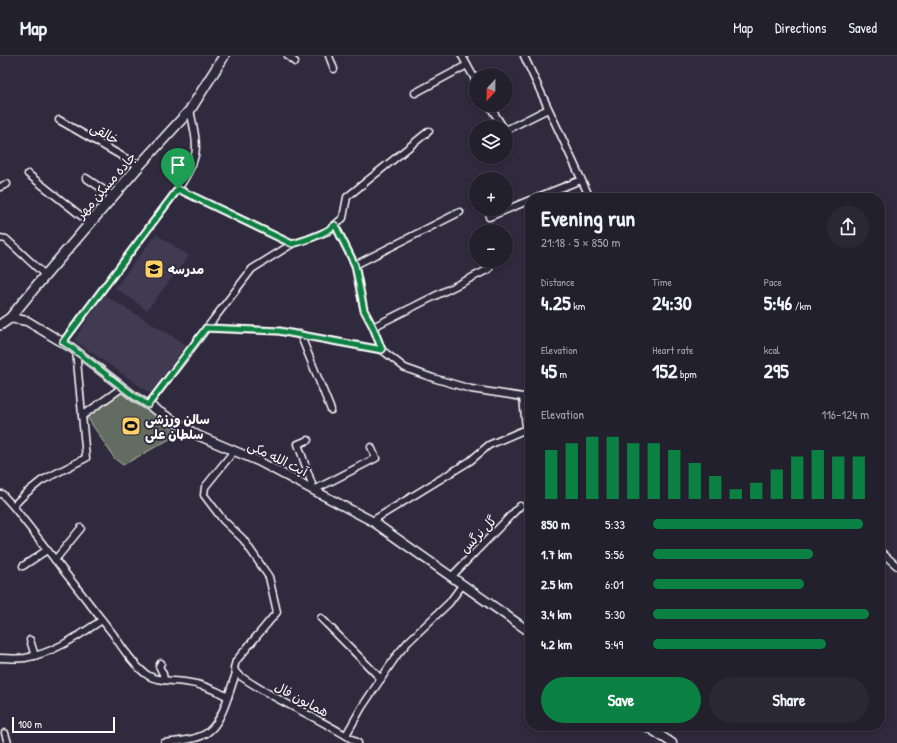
<!DOCTYPE html>
<meta charset="utf-8">
<style>
:root{--surface:#23202e;--page:#2b2836;--text:#f1f3f6;--muted:#a3a3aa;--line:#403e4a;--accent:#0b8043}
body{margin:0;font-family:"Patrick Hand","Playpen Sans Arabic",sans-serif;background:var(--page);color:var(--text);height:100vh;display:flex;flex-direction:column;font-size:15px;white-space:nowrap}
*{box-sizing:border-box;margin:0}
p{font-size:13px;color:var(--muted)}
.icon{flex:none;width:22px;height:22px;fill:none;stroke:currentColor;stroke-width:2;stroke-linecap:round;stroke-linejoin:round}
.map{position:relative;flex:1;overflow:hidden}
.drawer{position:absolute;left:525px;top:137px;width:360px;height:538px;display:flex;flex-direction:column;background:var(--surface);border-radius:16px;box-shadow:0 2px 6px #0003,0 0 0 1px var(--line)}
.drawer>*{flex:none}
.needle{width:26px;rotate:202deg}
.controls{position:absolute;left:469px;top:12px;display:grid;gap:8px}
.controls a{display:grid;place-items:center;width:44px;height:44px;border-radius:50%;background:var(--surface);box-shadow:0 2px 6px #0003,0 0 0 1px var(--line);font-size:20px}
.scale{position:absolute;left:12px;bottom:10px;width:103px;box-sizing:border-box;padding-left:4px;border:2px solid #fff;border-top:0;font-size:11px;line-height:14px;white-space:nowrap;color:#fff;-webkit-text-stroke:3px #2f2a3d;paint-order:stroke}
.pin{position:absolute;display:grid;place-items:center;width:34px;height:34px;color:#fff;margin:-41px -17px;border-radius:50% 50% 50% 0;rotate:-45deg;box-shadow:0 0 4px #0007}
.pin .icon{rotate:45deg}
.round{display:grid;place-items:center;flex:none;width:42px;height:42px;border-radius:21px;background:var(--page)}
.head{display:flex;align-items:center;justify-content:space-between;height:68px;padding:0 16px}
h1{font-size:22px;font-weight:700;line-height:30px}
.figures{display:grid;grid-template-columns:repeat(3,1fr);gap:6px;height:68px;padding:4px 16px}
.figures div{display:grid;align-content:center}
.figures b{font-size:20px;font-weight:700}
.figures small{font-size:11px;font-weight:400}
.figures p{font-size:11px}
.chart{height:112px;padding:8px 16px}
.chart p{display:flex;justify-content:space-between}
.chart svg{width:100%;height:72px;margin-top:4px;stroke:var(--accent);stroke-width:6}
.cta{display:flex;gap:8px;margin-top:auto;padding:8px 16px}
.cta a{flex:1;height:46px;border-radius:24px;background:var(--accent);color:#fff;font-size:16px;font-weight:700;line-height:46px;text-align:center}
.cta a+a{background:var(--page);color:var(--text)}
ul{padding:0 16px;list-style:none;font-size:13px}
li{display:grid;grid-template-columns:64px 48px 1fr;align-items:center;height:30px}
li i{height:10px;border-radius:5px;background:var(--accent)}
header{display:flex;align-items:center;gap:24px;box-sizing:border-box;height:56px;padding:0 20px;background:var(--surface);border-bottom:1px solid var(--line)}
header strong{font-size:19px}
nav{display:flex;gap:22px;margin-inline-start:auto;font-size:14px}
.map>svg:first-child{display:block}
.built{fill:#403a51}
.park{fill:#636c60;stroke:#b1b6b0}
.lines{fill:none;stroke-linecap:round;stroke-linejoin:round}
.minor-casing{stroke:#fff;stroke-width:9}
.tertiary-casing{stroke:#fff;stroke-width:11}
.secondary-casing{stroke:#fff;stroke-width:12}
.minor{stroke:#2f2a3d;stroke-width:6}
.tertiary{stroke:#2f2a3d;stroke-width:8}
.secondary{stroke:#2f2a3d;stroke-width:9}
.route-casing{stroke:#fff;stroke-width:8}
.route{stroke:#0b8043;stroke-width:5}
.labels{text-anchor:middle;dominant-baseline:central;stroke-width:3.5;stroke-linejoin:round;paint-order:stroke}
.street-label{font-size:13px;fill:#fff;stroke:#2f2a3d}
.poi-label{font-size:13px;font-weight:bold;fill:#fff;stroke:#2f2a3d;text-anchor:start}
</style>
<header>
<strong>Map</strong>
<nav><a>Map</a><a>Directions</a><a>Saved</a></nav>
</header>
<div class="map">
<svg width="897" height="687" viewBox="0 0 897 687">
<rect width="100%" height="100%" fill="#2f2a3d"/>
<filter id="ink" filterUnits="userSpaceOnUse"><feTurbulence type="fractalNoise" baseFrequency=".025" numOctaves="2"/><feDisplacementMap in="SourceGraphic" scale="8" xChannelSelector="R" yChannelSelector="G"/><feConvolveMatrix kernelMatrix="1 2 1 2 8 2 1 2 1" color-interpolation-filters="sRGB"/></filter>
<g filter="url(#ink)">
<g class="built">
<path d="M156,178L189,200L147,254L115,232Z"/>
<path d="M104,239L187,289L154,340L74,284Z"/>
</g>
<path class="park" d="M123,331L179,378L123,409L115,403L87,361Z"/>
<g class="lines">
<defs>
<g id="minor">
<path d="M288,0L295,6"/>
<path d="M329,0L334,13"/>
<path d="M462,0L476,25"/>
<path d="M524,0L590,142"/>
<path d="M415,37L467,9"/>
<path d="M489,49L503,71"/>
<path d="M59,64L139,110"/>
<path d="M506,74L548,53"/>
<path d="M28,118L90,167"/>
<path d="M86,122L113,140"/>
<path d="M0,131L7,128"/>
<path d="M178,133L292,188"/>
<path d="M535,142L581,124"/>
<path d="M489,161L530,144"/>
<path d="M335,169L355,209L364,254L373,271L382,294"/>
<path d="M0,182L6,183L45,219"/>
<path d="M355,209L460,156"/>
<path d="M373,271L489,213"/>
<path d="M206,272L279,275L382,294L405,312L433,322L471,333L523,341L526,373L489,389L470,405L372,465"/>
<path d="M300,278L331,354"/>
<path d="M63,286L178,133C201,99 198,92 190,54"/>
<path d="M148,349L252,213L292,188L308,183L328,175L343,162L347,141L429,75"/>
<path d="M82,360L123,331"/>
<path d="M308,384L298,388L314,434L376,402L371,391"/>
<path d="M0,438H2L13,450L113,578C121,590 136,613 149,620C160,626 173,624 185,626C201,628 214,633 228,641L236,617L234,612L236,605L277,556L269,521L243,483L223,464L204,439L205,431L234,395"/>
<path d="M13,450L25,438L41,425L86,402L76,294"/>
<path d="M880,495L897,510"/>
<path d="M55,504L81,472"/>
<path d="M23,510L47,494"/>
<path d="M452,520L520,450"/>
<path d="M321,562L381,623"/>
<path d="M30,584L35,600"/>
<path d="M0,602C8,602 17,603 25,602C54,597 78,580 102,564"/>
<path d="M161,607L159,610L163,618L164,624"/>
<path d="M236,617C274,645 319,661 358,687"/>
<path d="M5,677L8,687"/>
<path d="M346,679L362,651L397,599L408,586L449,547L463,528"/>
<path d="M164,687C204,682 214,682 228,641"/>
</g>
<g id="tertiary">
<path d="M10,262L27,265L72,292L135,341L197,379L258,405L372,465L530,576"/>
<path d="M646,670L672,687"/>
</g>
<path id="secondary" d="M0,269L10,262L37,229L139,110L190,54L224,0"/>
</defs>
<use href="#minor" class="minor-casing"/>
<use href="#tertiary" class="tertiary-casing"/>
<use href="#secondary" class="secondary-casing"/>
<use href="#minor" class="minor"/>
<use href="#tertiary" class="tertiary"/>
<use href="#secondary" class="secondary"/>
</g>
</g>
<g class="lines" filter="url(#ink)">
<defs>
<path id="route" d="M178,133L292,188C307,184 323,179 335,169L355,209L364,254L373,271L382,294L279,275L206,272L148,349L135,341L72,292L63,286Z"/>
</defs>
<use href="#route" class="route-casing"/>
<use href="#route" class="route"/>
</g>
<defs>
<symbol id="school-square" viewBox="-11 -11 22 22"><rect x="-9" y="-9" width="18" height="18" rx="4" fill="#ffd166" stroke="#2f2a3d"/><path d="M0-5L7-2L0 1L-7-2ZM-4 1L0 2.5L4 1V4Q0 6-4 4Z" fill="#111"/></symbol>
<symbol id="stadium-square" viewBox="-11 -11 22 22"><rect x="-9" y="-9" width="18" height="18" rx="4" fill="#ffd166" stroke="#2f2a3d"/><path d="M0-5a6.5 5 0 1 0 0 10a6.5 5 0 1 0 0-10ZM-3.5-1.8h7v3.6h-7Z" fill="#111"/></symbol>
</defs>
<g fill-rule="evenodd">
<use href="#school-square" x="143" y="202" width="22" height="22"/>
<use href="#stadium-square" x="120" y="359" width="22" height="22"/>
</g>
<g class="labels">
<g class="street-label">
<text transform="translate(105 77) rotate(30)">خالقی</text>
<text transform="translate(106 129) rotate(-49)">جاده مسکن مهر</text>
<text transform="translate(278 402) rotate(26)">آیت الله مکی</text>
<text transform="translate(478 478) rotate(-46)">گل نرگس</text>
<text transform="translate(302 643) rotate(28)">همایون فال</text>
</g>
<g class="poi-label">
<text x="168" y="213">مدرسه</text>
<text x="145" y="363">سالن ورزشی<tspan x="145" dy="15">سلطان علی</tspan></text>
</g>
</g>
</svg>
<div class="controls">
<a><svg class="needle" viewBox="-14 -14 28 28"><path d="M0-13l5 13h-10z" fill="#e53935"/><path d="M0 13l5-13h-10z" fill="#a3a3aa"/></svg></a>
<a><svg class="icon" aria-label="layers" viewBox="0 0 24 24"><path d="M12 4l9 5-9 5-9-5zM3 14l9 5 9-5"/></svg></a>
<a>+</a>
<a>−</a>
</div>
<div class="scale">100 m</div>
<div class="pin" style="left:178px;top:133px;background:#1e9e55"><svg class="icon" aria-label="arrive" viewBox="0 0 24 24"><path d="M6 21V4h12l-3 4 3 4H6"/></svg></div>
<section class="drawer">
<div class="head"><div><h1>Evening run</h1><p>21:18 · 5 × 850 m</p></div><a class="round"><svg class="icon" aria-label="share" viewBox="0 0 24 24"><path d="M12 15V3M7 8l5-5 5 5M5 13v7h14v-7"/></svg></a></div>
<div class="figures">
<div><p>Distance</p><b>4.25<small> km</small></b></div>
<div><p>Time</p><b>24:30</b></div>
<div><p>Pace</p><b>5:46<small> /km</small></b></div>
</div>
<div class="figures">
<div><p>Elevation</p><b>45<small> m</small></b></div>
<div><p>Heart rate</p><b>152<small> bpm</small></b></div>
<div><p>kcal</p><b>295</b></div>
</div>
<div class="chart"><p><span>Elevation</span>116–124 m</p>
<svg viewBox="0 0 160 44" preserveAspectRatio="none"><path d="M5 44V14M15 44V10M25 44V6M35 44V6M45 44V10M55 44V10M65 44V14M75 44V22M85 44V30M95 44V38M105 44V34M115 44V26M125 44V18M135 44V14M145 44V18M155 44V18"/></svg>
</div>
<ul>
<li><b>850 m</b>5:33<i style="width:97%"></i></li>
<li><b>1.7 km</b>5:56<i style="width:74%"></i></li>
<li><b>2.5 km</b>6:01<i style="width:70%"></i></li>
<li><b>3.4 km</b>5:30<i style="width:100%"></i></li>
<li><b>4.2 km</b>5:49<i style="width:80%"></i></li>
</ul>
<div class="cta"><a>Save</a><a>Share</a></div>
</section>
</div>
